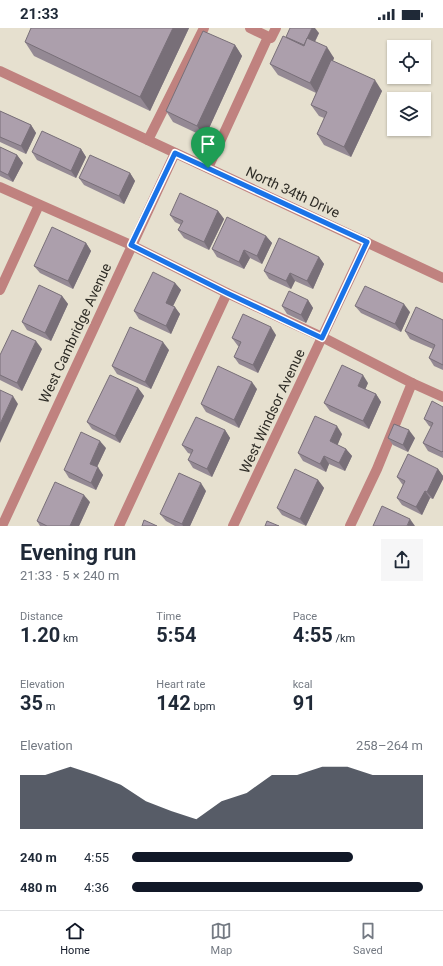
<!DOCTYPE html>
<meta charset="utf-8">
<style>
:root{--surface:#fff;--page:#f6f6f7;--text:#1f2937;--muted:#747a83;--line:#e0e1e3;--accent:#111827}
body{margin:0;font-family:Roboto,sans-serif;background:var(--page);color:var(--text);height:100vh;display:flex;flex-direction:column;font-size:15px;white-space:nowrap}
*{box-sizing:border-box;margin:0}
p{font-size:13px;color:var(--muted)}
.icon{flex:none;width:22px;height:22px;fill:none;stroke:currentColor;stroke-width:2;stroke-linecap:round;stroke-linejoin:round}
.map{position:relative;height:498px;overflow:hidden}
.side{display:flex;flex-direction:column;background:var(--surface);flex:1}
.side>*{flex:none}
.fabs{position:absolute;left:387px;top:12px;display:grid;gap:8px}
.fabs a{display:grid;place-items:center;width:44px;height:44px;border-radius:0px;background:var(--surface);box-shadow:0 1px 3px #0004;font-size:20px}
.pin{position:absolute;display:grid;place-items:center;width:34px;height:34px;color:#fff;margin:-41px -17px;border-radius:50% 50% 50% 0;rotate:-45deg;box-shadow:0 0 4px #0007}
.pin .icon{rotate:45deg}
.round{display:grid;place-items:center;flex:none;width:42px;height:42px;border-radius:0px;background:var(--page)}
.summary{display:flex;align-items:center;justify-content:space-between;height:68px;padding:0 20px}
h1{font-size:22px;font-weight:700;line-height:30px}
.metrics{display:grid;grid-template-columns:repeat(3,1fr);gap:6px;height:68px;padding:4px 20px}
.metrics div{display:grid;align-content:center}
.metrics b{font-size:20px;font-weight:700}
.metrics small{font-size:11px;font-weight:400}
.metrics p{font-size:11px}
.chart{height:112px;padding:8px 20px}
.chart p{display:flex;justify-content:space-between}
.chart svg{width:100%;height:72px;margin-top:4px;fill:var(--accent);opacity:.7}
ul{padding:0 20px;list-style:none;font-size:13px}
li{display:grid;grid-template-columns:64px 48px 1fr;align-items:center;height:30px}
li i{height:10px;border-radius:5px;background:var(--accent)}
.status{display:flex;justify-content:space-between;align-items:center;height:28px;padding:0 20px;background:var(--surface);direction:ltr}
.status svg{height:11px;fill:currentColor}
.dock{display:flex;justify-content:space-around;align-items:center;height:56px;border-top:1px solid var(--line);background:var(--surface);font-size:11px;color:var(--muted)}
.dock a{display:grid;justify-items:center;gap:2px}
.dock .selected{color:var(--accent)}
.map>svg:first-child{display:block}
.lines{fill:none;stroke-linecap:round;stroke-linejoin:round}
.minor{stroke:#c0827f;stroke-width:10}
.wall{fill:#948994}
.shaded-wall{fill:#786f78}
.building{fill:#ac9fac;stroke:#786f78}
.route-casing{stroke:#fff;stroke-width:8}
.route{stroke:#1a73e8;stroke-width:5}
.labels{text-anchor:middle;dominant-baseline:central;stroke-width:4;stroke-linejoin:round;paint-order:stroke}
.street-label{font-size:14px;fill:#2e2c26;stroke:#e6e0cf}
</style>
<div class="status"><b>21:33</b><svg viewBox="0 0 49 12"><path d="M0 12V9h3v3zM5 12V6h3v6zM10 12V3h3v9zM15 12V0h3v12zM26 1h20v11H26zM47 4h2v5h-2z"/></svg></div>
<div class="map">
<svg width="443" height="498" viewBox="0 0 443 498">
<rect width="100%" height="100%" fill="#e6e0cf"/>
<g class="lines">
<g class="minor">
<path d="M250,0L271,10L276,0"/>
<path d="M0,43L443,250"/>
<path d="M148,112L204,0"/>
<path d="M208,140L268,9"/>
<path d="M0,159L131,217L227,265L322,309L412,355L443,369"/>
<path d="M0,262L39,177"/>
<path d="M2,498L175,125"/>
<path d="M119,498L227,265"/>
<path d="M233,498L367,214"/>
<path d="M350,498L377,441L412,355"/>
</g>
</g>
<g class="wall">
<path d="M189,0L150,83L34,28L25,14Z"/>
<path d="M319,5L315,14L334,30L333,33L382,63L351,129L324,117L317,106L324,90L319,88L311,77L316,65L278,47L270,36L287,10L286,9Z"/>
<path d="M235,17L242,28L205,109L173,94L166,83Z"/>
<path d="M0,83L31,97L36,105L26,126L0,114Z"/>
<path d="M0,119L17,127L23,135L13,154L0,148Z"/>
<path d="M81,121L86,129L76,150L37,132L32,124Z"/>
<path d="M130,145L135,153L124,176L84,157L79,150Z"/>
<path d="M218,183L224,191L209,222L184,210L178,202L181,197L175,194L170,187Z"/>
<path d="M266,208L272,215L262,236L250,230L244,241L217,229L212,221Z"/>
<path d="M86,215L91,223L73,261L40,245L34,238Z"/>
<path d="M319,229L324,236L313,261L295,253L291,261L269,251L264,243Z"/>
<path d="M175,255L181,262L173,278L180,286L171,306L139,291L134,283Z"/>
<path d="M62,268L68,276L51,313L27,302L22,294Z"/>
<path d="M308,272L313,280L306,295L287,286L282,278Z"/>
<path d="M355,278L410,284L401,304L361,285Z"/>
<path d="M443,292V342L434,338L429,330L433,321L410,311L405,303Z"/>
<path d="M276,307L258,345L239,336L234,329L239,318H238L232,310Z"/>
<path d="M42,321L22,363L0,352V327Z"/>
<path d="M169,322L151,361L117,346L112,338Z"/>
<path d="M368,355L365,362L376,366L381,374L369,401L330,383L324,375Z"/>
<path d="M138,360L144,368L120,415L92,401L87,394Z"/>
<path d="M257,361L239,400L206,384L201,376Z"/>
<path d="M443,379V430L428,423L423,415L431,399L429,398L424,391Z"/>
<path d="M225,402L230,410L212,449L193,440L188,432L191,426L188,425L182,417Z"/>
<path d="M342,406L337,417L346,421L352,428L345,443L329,436L326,444L303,433L298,425Z"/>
<path d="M388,410H415L408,424L393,417Z"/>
<path d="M106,420L97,439L103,447L96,462L69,450L64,442Z"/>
<path d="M438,441L443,448V451L433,471L430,470L422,487L402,477L397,470L403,457L402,456L397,449Z"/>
<path d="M318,452L324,460L306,498L282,487L277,480Z"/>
<path d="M206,463L190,498H175L166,493L160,486Z"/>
<path d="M90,474L79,498H40L37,493Z"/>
</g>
<g class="shaded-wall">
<path d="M173,0H189L150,83L140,69Z"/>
<path d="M312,0H315L319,5L309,25L304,17Z"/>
<path d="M235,17L242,28L205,109L197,98Z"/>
<path d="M327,19L334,30L317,66L310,55Z"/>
<path d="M375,52L382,63L351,129L344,119Z"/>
<path d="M31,97L36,105L26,126L21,118Z"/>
<path d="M81,121L86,129L76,150L71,143Z"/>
<path d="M17,127L23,135L13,154L8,147Z"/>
<path d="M130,145L135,153L124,176L119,168Z"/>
<path d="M218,183L224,191L209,222L204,214Z"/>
<path d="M266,208L272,215L262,236L257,228Z"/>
<path d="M86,215L91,223L73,261L68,253Z"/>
<path d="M244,222L250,230L244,241L239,234Z"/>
<path d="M319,229L324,236L313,261L307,253Z"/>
<path d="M290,245L295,253L291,261L286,253Z"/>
<path d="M175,255L181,262L171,282L166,275Z"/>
<path d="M62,268L68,276L51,313L45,305Z"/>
<path d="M308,272L313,280L306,295L301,287Z"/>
<path d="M404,276L410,284L401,304L395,296Z"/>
<path d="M175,279L180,286L171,306L166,298Z"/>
<path d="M271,299L276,307L258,345L253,337Z"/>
<path d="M36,313L42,321L22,363L17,355Z"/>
<path d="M163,314L169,322L151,361L145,354Z"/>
<path d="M363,347L368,355L363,366L358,358Z"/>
<path d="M252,354L257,361L239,400L234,392Z"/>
<path d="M138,360L144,368L120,415L115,408Z"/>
<path d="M376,366L381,374L369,401L363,393Z"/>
<path d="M13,368L18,376L0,415V396Z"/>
<path d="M337,398L342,406L336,421L330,413Z"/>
<path d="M225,402L230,410L212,449L207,441Z"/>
<path d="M409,402L415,410L408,424L403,417Z"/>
<path d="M100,413L106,420L95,443L90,436Z"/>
<path d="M346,421L352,428L345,443L339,435Z"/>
<path d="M324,428L329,436L326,444L320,436Z"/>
<path d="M98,439L103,447L96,462L91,455Z"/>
<path d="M438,441L443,448V451L433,471L427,464Z"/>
<path d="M318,452L324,460L306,498L300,491Z"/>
<path d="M201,455L206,463L190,498H183L182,496Z"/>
<path d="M425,463L430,470L422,487L416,479Z"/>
<path d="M84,467L90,474L79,498H70Z"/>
<path d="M410,491L415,498H407Z"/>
</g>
<g class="building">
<path d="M31,0H173L140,69L25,14Z"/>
<path d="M290,0H312L304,17L286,9Z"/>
<path d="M203,3L235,17L197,98L166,83Z"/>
<path d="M283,8L304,18L307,10L327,19L310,55L270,36Z"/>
<path d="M331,32L375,52L344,119L317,106L327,84L311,77Z"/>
<path d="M0,83L31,97L21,118L0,109Z"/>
<path d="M42,103L81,121L71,143L32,124Z"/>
<path d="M0,119L17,127L8,147L0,143Z"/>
<path d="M90,127L130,145L119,168L79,150Z"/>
<path d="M180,165L218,183L204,214L178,202L183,193L170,187Z"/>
<path d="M227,189L266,208L257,228L244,222L239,234L212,221Z"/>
<path d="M52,199L86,215L68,253L34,238Z"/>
<path d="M279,210L319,229L307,253L290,245L286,253L264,243Z"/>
<path d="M153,244L175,255L166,275L175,279L166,298L134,283Z"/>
<path d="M39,257L62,268L45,305L22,294Z"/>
<path d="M365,258L404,276L395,296L355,278Z"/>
<path d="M289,263L308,272L301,287L282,278Z"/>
<path d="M416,279L443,292V337L429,330L435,317L405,303Z"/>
<path d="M243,286L271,299L253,337L234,329L241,314L232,310Z"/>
<path d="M130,299L163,314L145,354L112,338Z"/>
<path d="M12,302L36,313L17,355L0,347V327Z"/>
<path d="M342,337L363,347L358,358L376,366L363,393L324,375Z"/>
<path d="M218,338L252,354L234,392L201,376Z"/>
<path d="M110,347L138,360L115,408L87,394Z"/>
<path d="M0,362L13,368L0,396Z"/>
<path d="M432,373L443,379V423L442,424L423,415L433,395L424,391Z"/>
<path d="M315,388L337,398L330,413L346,421L339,435L324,428L320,436L298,425Z"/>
<path d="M196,389L225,402L207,441L188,432L193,422L182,417Z"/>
<path d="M394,396L409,402L403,417L388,410Z"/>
<path d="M81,404L100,413L90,436L98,439L91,455L64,442Z"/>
<path d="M408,426L438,441L427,464L425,463L416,479L397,470L405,453L397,449Z"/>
<path d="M295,441L318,452L300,491L277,480Z"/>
<path d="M179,445L201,455L182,496L160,486Z"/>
<path d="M55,454L84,467L70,498H47L37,493Z"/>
<path d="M382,478L410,491L407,498H373Z"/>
<path d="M144,492L157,498H142Z"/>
<path d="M267,493L279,498H265Z"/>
</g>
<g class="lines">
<defs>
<path id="route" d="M175,125L367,214L322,310L227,265L131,217Z"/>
</defs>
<use href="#route" class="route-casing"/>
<use href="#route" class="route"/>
</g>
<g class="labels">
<g class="street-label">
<text transform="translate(293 164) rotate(25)">North 34th Drive</text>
<text transform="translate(75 305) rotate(-65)">West Cambridge Avenue</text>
<text transform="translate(272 383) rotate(-65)">West Windsor Avenue</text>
</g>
</g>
</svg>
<div class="fabs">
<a><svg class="icon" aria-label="locate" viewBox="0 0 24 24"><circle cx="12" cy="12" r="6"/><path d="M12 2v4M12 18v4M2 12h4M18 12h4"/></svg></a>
<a><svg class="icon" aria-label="layers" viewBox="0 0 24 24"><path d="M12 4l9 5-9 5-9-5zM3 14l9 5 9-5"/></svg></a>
</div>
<div class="pin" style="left:208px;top:140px;background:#1e9e55"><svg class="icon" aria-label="arrive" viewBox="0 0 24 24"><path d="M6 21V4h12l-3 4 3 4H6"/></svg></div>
</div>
<section class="side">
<div class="summary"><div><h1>Evening run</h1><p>21:33 · 5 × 240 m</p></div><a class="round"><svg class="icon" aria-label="share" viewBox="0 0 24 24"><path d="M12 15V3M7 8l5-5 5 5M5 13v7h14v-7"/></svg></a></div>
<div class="metrics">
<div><p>Distance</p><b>1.20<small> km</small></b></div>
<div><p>Time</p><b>5:54</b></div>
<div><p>Pace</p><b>4:55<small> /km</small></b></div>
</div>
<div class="metrics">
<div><p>Elevation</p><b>35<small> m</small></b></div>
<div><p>Heart rate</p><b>142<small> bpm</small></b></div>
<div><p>kcal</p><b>91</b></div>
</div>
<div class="chart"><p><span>Elevation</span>258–264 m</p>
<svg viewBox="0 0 160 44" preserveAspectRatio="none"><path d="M0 44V11L10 11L20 6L30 11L40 17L50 27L60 33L70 38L80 27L90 22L100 11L110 11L120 6L130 6L140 11L150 11L160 11V44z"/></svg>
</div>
<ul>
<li><b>240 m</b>4:55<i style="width:76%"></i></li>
<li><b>480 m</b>4:36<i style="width:100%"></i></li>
</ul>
</section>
<nav class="dock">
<a class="selected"><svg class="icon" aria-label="home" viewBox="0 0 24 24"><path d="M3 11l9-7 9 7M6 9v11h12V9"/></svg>Home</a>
<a><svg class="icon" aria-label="map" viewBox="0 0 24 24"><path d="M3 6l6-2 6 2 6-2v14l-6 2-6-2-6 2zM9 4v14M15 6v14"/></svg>Map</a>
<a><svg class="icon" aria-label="saved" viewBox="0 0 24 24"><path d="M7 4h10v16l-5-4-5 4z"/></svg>Saved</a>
</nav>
